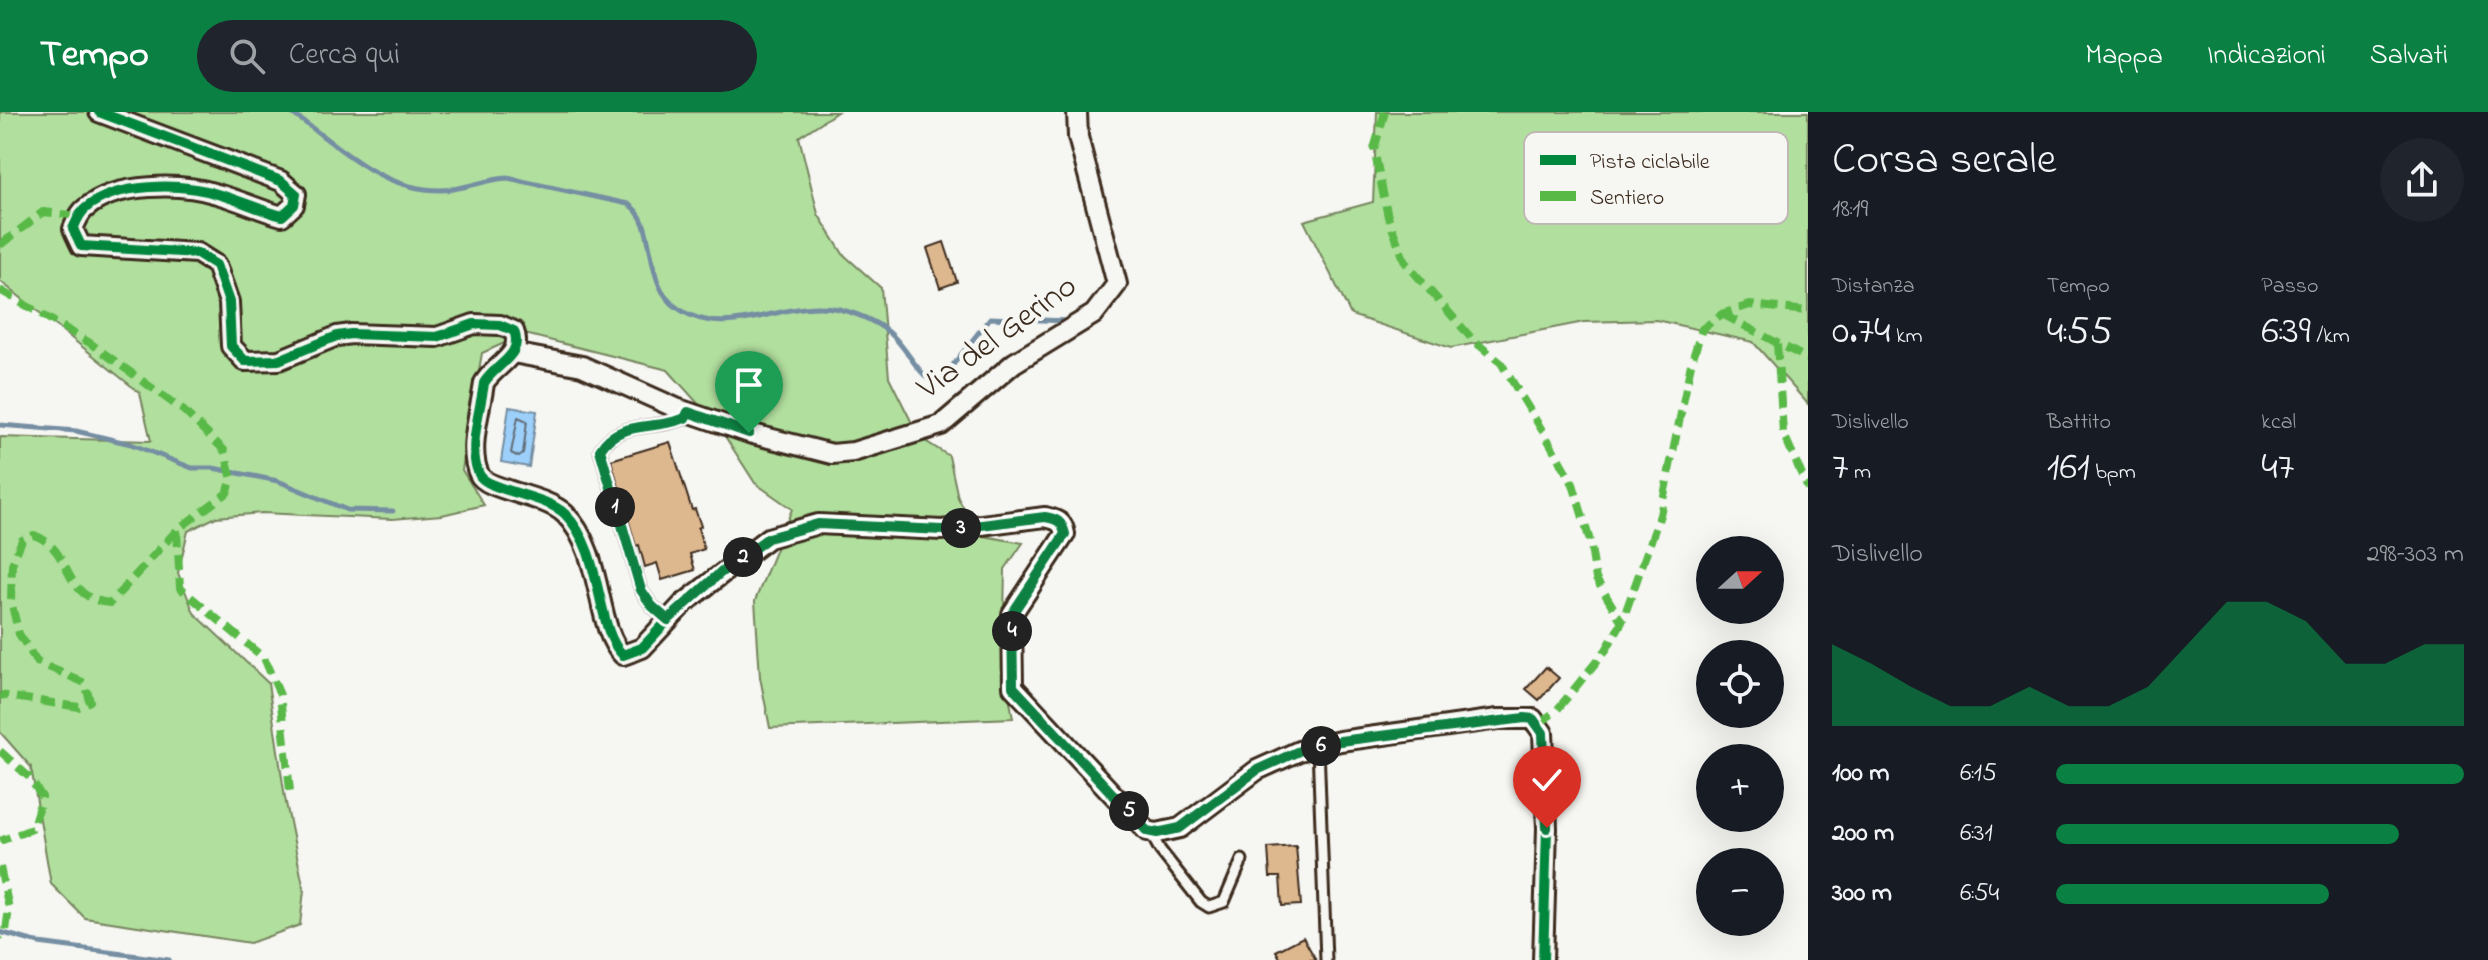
<!DOCTYPE html>
<html lang="it">
<meta charset="utf-8">
<style>
:root{--surface:#171b24;--page:#20242c;--text:#f1f3f6;--muted:#9ea1a6;--accent:#0b8043}
body{margin:0;font-family:"Indie Flower",sans-serif;background:var(--page);color:var(--text);height:100vh;display:flex;flex-direction:column;font-size:30px;white-space:nowrap}
*{box-sizing:border-box;margin:0}
p{font-size:26px;color:var(--muted)}
.icon{flex:none;width:44px;height:44px;fill:none;stroke:currentColor;stroke-width:2;stroke-linecap:round;stroke-linejoin:round}
.map{position:relative;flex:1;overflow:hidden}
.panel{display:flex;flex-direction:column;background:var(--surface);width:680px}
.panel>*{flex:none}
.needle{width:52px;rotate:69deg}
.fabs{position:absolute;left:1696px;top:424px;display:grid;gap:16px}
.fabs a{display:grid;place-items:center;width:88px;height:88px;border-radius:50%;background:var(--surface);box-shadow:0 8px 32px #0002;font-size:40px}
.pin{position:absolute;display:grid;place-items:center;width:68px;height:68px;color:#fff;margin:-82px -34px;border-radius:50% 50% 50% 0;rotate:-45deg;box-shadow:0 0 8px #0007}
.pin .icon{rotate:45deg}
.km{position:absolute;width:40px;height:40px;margin:-20px;border-radius:50%;background:#222;color:#fff;font-size:22px;line-height:40px;text-align:center}
.round{display:grid;place-items:center;flex:none;width:84px;height:84px;border-radius:42px;background:var(--page)}
.summary{display:flex;align-items:center;justify-content:space-between;height:136px;padding:0 24px}
h1{font-size:44px;font-weight:600;line-height:60px}
.figures{display:grid;grid-template-columns:repeat(3,1fr);gap:12px;height:136px;padding:8px 24px}
.figures div{display:grid;align-content:center}
.figures b{font-size:40px;font-weight:600}
.figures small{font-size:22px;font-weight:400}
.figures p{font-size:22px}
.chart{height:224px;padding:16px 24px}
.chart p{display:flex;justify-content:space-between}
.chart svg{width:100%;height:144px;margin-top:8px;fill:var(--accent);opacity:.7}
ul{padding:0 24px;list-style:none;font-size:26px}
li{display:grid;grid-template-columns:128px 96px 1fr;align-items:center;height:60px}
li i{height:20px;border-radius:10px;background:var(--accent)}
header{display:flex;align-items:center;gap:48px;box-sizing:border-box;height:112px;padding:0 40px;background:var(--accent);color:#fff}
header strong{font-size:38px}
nav{display:flex;gap:44px;margin-inline-start:auto;font-size:28px}
.search{width:560px;height:72px;background:var(--page);display:flex;align-items:center;gap:20px;box-sizing:border-box;padding:0 28px;border-radius:44px;color:var(--muted);font-size:30px}
main{display:flex;flex:1;min-height:0}
.map>svg:first-child{display:block}
.green{fill:#b1df9e;stroke:#76845e;stroke-width:2}
.water{fill:#9cd0fa;stroke:#758ea2;stroke-width:2}
.lines{fill:none;stroke-linecap:round;stroke-linejoin:round}
.shore{stroke:#626c76;stroke-width:2}
.stream{stroke:#758ea2;stroke-width:5}
.building{fill:#ddb78e;stroke:#3b2a1e;stroke-width:2}
.lane-casing{stroke:#3b2a1e;stroke-width:15}
.street-casing{stroke:#3b2a1e;stroke-width:24}
.lane{stroke:#f6f6f2;stroke-width:9}
.street{stroke:#f6f6f2;stroke-width:18}
.quiet{stroke:#58b947;stroke-width:8;stroke-dasharray:16 8;stroke-linecap:butt}
.cycleway-casing{stroke:#f6f6f2;stroke-width:15}
.cycleway{stroke:#00873e;stroke-width:10}
.route-casing{stroke:#fff;stroke-width:16}
.route{stroke:#0b8043;stroke-width:10}
.labels{text-anchor:middle;dominant-baseline:central;stroke-width:8;stroke-linejoin:round;paint-order:stroke}
.street-label{font-size:34px;fill:#3b2a1e;stroke:#f6f6f2}
.key{fill:#f6f6f2;stroke:#beb9b2;stroke-width:2}
.key-label{font-size:22px;fill:#3b2a1e}
</style>
<header>
<strong>Tempo</strong>
<div class="search"><svg class="icon" aria-label="search" viewBox="0 0 24 24"><circle cx="10" cy="10" r="6"/><path d="M15 15l6 6"/></svg>Cerca qui</div>
<nav><a>Mappa</a><a>Indicazioni</a><a>Salvati</a></nav>
</header>
<main>
<div class="map">
<svg width="1808" height="848" viewBox="0 0 1808 848">
<rect width="100%" height="100%" fill="#f6f6f2"/>
<filter id="ink" filterUnits="userSpaceOnUse"><feTurbulence type="fractalNoise" baseFrequency=".0125" numOctaves="2"/><feDisplacementMap in="SourceGraphic" scale="16" xChannelSelector="R" yChannelSelector="G"/><feConvolveMatrix kernelMatrix="1 2 1 2 8 2 1 2 1" color-interpolation-filters="sRGB"/></filter>
<g filter="url(#ink)">
<g class="green">
<path d="M0,0H837L799,25L818,102L843,142L881,176L889,265L919,325L949,344L958,386L978,423L1023,431L1005,457L1003,550L1013,606L770,616L760,565L755,489L792,397L755,371L719,315L668,258L525,222L482,241L462,358L484,393L442,403L392,407L262,401L216,405L188,419L178,461L194,501L268,571L285,686L304,778L300,813L250,831L85,806L51,772L31,655L0,620V325L151,329L140,281L0,169Z"/>
<path d="M1377,0H1808V292L1753,230L1656,208L1584,210L1451,236L1351,203L1304,109L1373,90Z"/>
</g>
<path class="water" d="M509,295L537,299L529,355L501,350Z"/>
<g class="lines">
<path class="shore" d="M518,305L527,309L523,342L519,345L511,341Z"/>
<g class="stream">
<path d="M290,0C339,33 378,78 441,78C464,78 485,67 508,66L628,92C660,111 640,172 679,197C730,231 784,185 839,197C858,202 879,210 893,224C909,240 917,261 937,273L990,206L1069,209"/>
<path d="M0,313L76,319L131,332L192,356H213L278,369L347,398L393,399"/>
<path d="M0,820L39,831L169,848"/>
</g>
</g>
<g class="building">
<path d="M944,130L957,170L940,176L927,136Z"/>
<path d="M670,330L692,398L695,397L701,414L698,416L704,437L690,442L695,458L662,468L657,451L645,455L639,433L636,434L611,348Z"/>
<path d="M1546,555L1559,566L1539,588L1526,577Z"/>
<path d="M1296,734L1301,793L1282,794L1280,765H1270L1268,736Z"/>
<path d="M1303,825L1316,848H1281L1276,839Z"/>
</g>
<g class="lines">
<defs>
<g id="lane">
<path d="M668,508L652,494L641,478L600,338C619,307 655,319 685,306L688,300"/>
<path d="M1318,635L1326,848"/>
<path d="M1150,720L1160,738L1201,790L1209,795L1224,790L1242,748"/>
</g>
<g id="street">
<path d="M99,0L281,69L296,82L294,93L282,104C260,98 239,88 217,82C182,71 116,70 86,96C80,100 76,110 73,117L81,134L197,141L216,153L229,190L231,234L245,249L279,248L337,224L351,222L437,225L474,212L500,213L514,219C524,244 495,252 484,271C481,297 467,337 479,362C486,379 544,382 565,402C604,441 595,517 623,543L642,536L683,492L768,426L818,412L942,418L1045,405C1057,408 1063,409 1065,422L1012,502L1013,575L1147,719L1157,721L1180,716L1257,658L1299,639L1340,629L1498,607H1533L1543,621L1547,716L1543,848"/>
<path d="M513,241L582,254L676,296L749,321L832,342L853,340L941,313L1014,251L1094,202L1117,172L1078,25L1077,0"/>
</g>
</defs>
<use href="#lane" class="lane-casing"/>
<use href="#street" class="street-casing"/>
<use href="#lane" class="lane"/>
<use href="#street" class="street"/>
<g class="quiet">
<path d="M1385,0L1374,37L1388,105L1405,150L1473,228L1501,251L1548,328L1573,372L1590,429L1596,467L1622,510"/>
<path d="M0,133L43,100L80,104"/>
<path d="M0,178L90,231L184,299L224,338L232,367L227,381L177,418L110,491C59,486 75,438 34,423L22,428L12,452L11,489L19,522L37,550L85,571L90,589L79,595L0,583"/>
<path d="M1722,202L1808,247"/>
<path d="M1777,232L1783,320L1808,377"/>
<path d="M177,418L180,476L264,546L280,583L290,679"/>
<path d="M1539,612L1557,598L1606,538L1622,510L1660,403L1691,252L1702,217L1722,202L1750,193L1808,199"/>
<path d="M0,639L29,665L42,685L32,717L0,729"/>
<path d="M0,755L9,796L6,819L0,825"/>
</g>
<defs>
<path id="cycleway" d="M99,0L281,69L296,82L294,93L282,104C260,98 239,88 217,82C182,71 116,70 86,96C80,100 76,110 73,117L81,134L197,141L216,153L229,190L231,234L245,249L279,248L337,224L351,222L437,225L474,212L500,213L514,219C524,244 495,252 484,271C481,297 467,337 479,362C486,379 544,382 565,402C604,441 595,517 623,543L642,536L683,492L768,426L818,412L942,418L1045,405C1057,408 1063,409 1065,422L1012,502L1013,575L1147,719L1157,721L1180,716L1257,658L1299,639L1340,629L1498,607H1533L1543,621L1547,716L1543,848"/>
</defs>
<use href="#cycleway" class="cycleway-casing"/>
<use href="#cycleway" class="cycleway"/>
</g>
</g>
<g class="lines" filter="url(#ink)">
<defs>
<path id="route" d="M749,321L688,300L685,306C655,319 619,307 600,338L641,478L652,494L668,508L719,462L768,426L818,412L942,418L1045,405C1057,407 1062,409 1065,422L1012,502L1013,575L1147,719L1157,721L1180,716L1257,658L1299,639L1340,629L1525,606L1533,607L1543,621L1547,716"/>
</defs>
<use href="#route" class="route-casing"/>
<use href="#route" class="route"/>
</g>
<g class="labels">
<g class="street-label">
<text transform="translate(998 226) rotate(-36)">Via del Gerino</text>
</g>
</g>
<rect x="1524" y="20" width="264" height="92" rx="12" class="key"/>
<rect x="1540" y="43" width="36" height="10" fill="#00873e"/>
<rect x="1540" y="79" width="36" height="10" fill="#58b947"/>
<g class="key-label">
<text x="1590" y="56">Pista ciclabile</text>
<text x="1590" y="92">Sentiero</text>
</g>
</svg>
<div class="fabs">
<a><svg class="needle" viewBox="-14 -14 28 28"><path d="M0-13l5 13h-10z" fill="#e53935"/><path d="M0 13l5-13h-10z" fill="#9ea1a6"/></svg></a>
<a><svg class="icon" aria-label="locate" viewBox="0 0 24 24"><circle cx="12" cy="12" r="6"/><path d="M12 2v4M12 18v4M2 12h4M18 12h4"/></svg></a>
<a>+</a>
<a>−</a>
</div>
<div class="pin" style="left:749px;top:321px;background:#1e9e55"><svg class="icon" aria-label="arrive" viewBox="0 0 24 24"><path d="M6 21V4h12l-3 4 3 4H6"/></svg></div>
<div class="pin" style="left:1547px;top:716px;background:#d93025"><svg class="icon" aria-label="check" viewBox="0 0 24 24"><path d="M5 12l5 5 9-10"/></svg></div>
<b class="km" style="left:615px;top:395px">1</b>
<b class="km" style="left:743px;top:445px">2</b>
<b class="km" style="left:961px;top:416px">3</b>
<b class="km" style="left:1012px;top:519px">4</b>
<b class="km" style="left:1129px;top:699px">5</b>
<b class="km" style="left:1321px;top:634px">6</b>
</div>
<section class="panel">
<div class="summary"><div><h1>Corsa serale</h1><p>18:19</p></div><a class="round"><svg class="icon" aria-label="share" viewBox="0 0 24 24"><path d="M12 15V3M7 8l5-5 5 5M5 13v7h14v-7"/></svg></a></div>
<div class="figures">
<div><p>Distanza</p><b>0.74<small> km</small></b></div>
<div><p>Tempo</p><b>4:55</b></div>
<div><p>Passo</p><b>6:39<small> /km</small></b></div>
</div>
<div class="figures">
<div><p>Dislivello</p><b>7<small> m</small></b></div>
<div><p>Battito</p><b>161<small> bpm</small></b></div>
<div><p>kcal</p><b>47</b></div>
</div>
<div class="chart"><p><span>Dislivello</span>298–303 m</p>
<svg viewBox="0 0 160 44" preserveAspectRatio="none"><path d="M0 44V19L10 25L20 32L30 38L40 38L50 32L60 38L70 38L80 32L90 19L100 6L110 6L120 12L130 25L140 25L150 19L160 19V44z"/></svg>
</div>
<ul>
<li><b>100 m</b>6:15<i style="width:100%"></i></li>
<li><b>200 m</b>6:31<i style="width:84%"></i></li>
<li><b>300 m</b>6:54<i style="width:67%"></i></li>
</ul>
</section>
</main>
